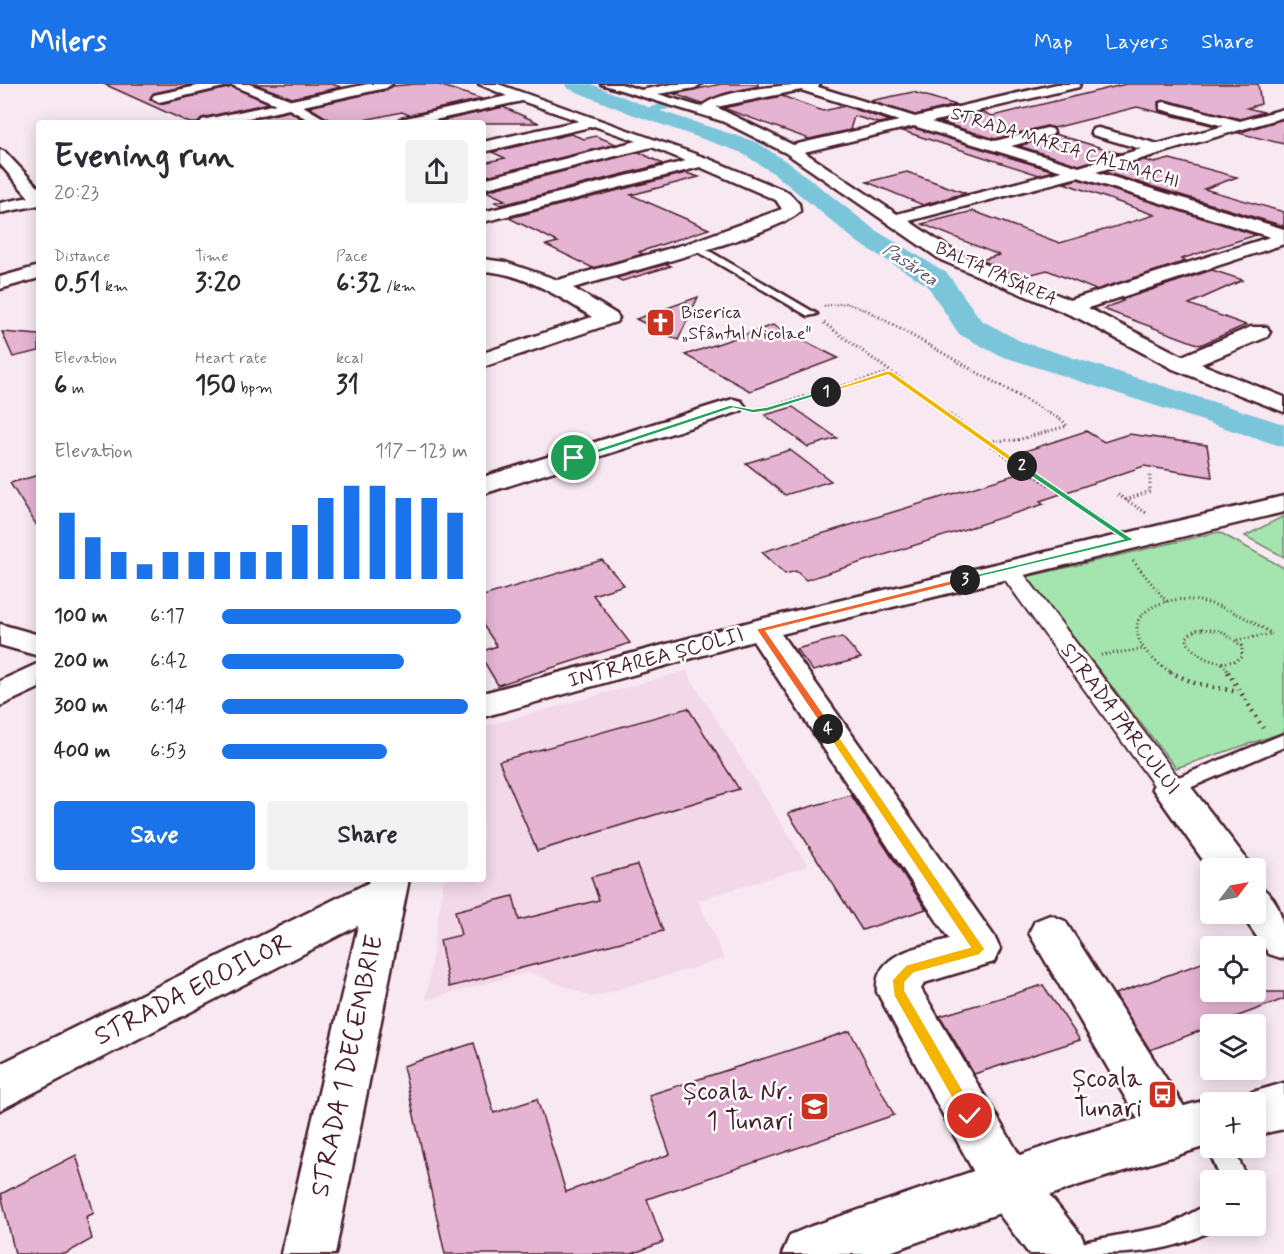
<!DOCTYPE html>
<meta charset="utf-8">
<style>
:root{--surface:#fff;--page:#f2f2f3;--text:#2b2b33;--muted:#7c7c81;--accent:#1a73e8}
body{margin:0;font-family:Mynerve,sans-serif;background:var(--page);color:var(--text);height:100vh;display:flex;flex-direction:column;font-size:22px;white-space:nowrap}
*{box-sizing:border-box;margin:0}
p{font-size:20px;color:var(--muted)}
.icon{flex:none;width:33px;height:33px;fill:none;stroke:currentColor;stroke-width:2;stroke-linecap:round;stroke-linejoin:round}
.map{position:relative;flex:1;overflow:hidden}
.panel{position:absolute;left:36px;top:36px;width:450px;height:762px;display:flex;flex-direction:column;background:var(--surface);border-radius:6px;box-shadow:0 3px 15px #0003}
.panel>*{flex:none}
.needle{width:39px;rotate:58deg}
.buttons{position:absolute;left:1200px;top:774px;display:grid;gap:12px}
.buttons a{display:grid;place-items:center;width:66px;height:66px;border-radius:6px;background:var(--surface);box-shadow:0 3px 15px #0003;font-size:30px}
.pin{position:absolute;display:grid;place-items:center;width:51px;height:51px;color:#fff;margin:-26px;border:3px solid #fff;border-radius:50%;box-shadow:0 2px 6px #0007}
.km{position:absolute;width:30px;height:30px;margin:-15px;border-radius:50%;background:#222;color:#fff;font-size:16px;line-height:30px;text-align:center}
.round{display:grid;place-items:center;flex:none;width:63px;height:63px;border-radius:6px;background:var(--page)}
.summary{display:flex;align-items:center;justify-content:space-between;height:102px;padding:0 18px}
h1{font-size:33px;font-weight:800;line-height:45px}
.figures{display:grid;grid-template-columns:repeat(3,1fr);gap:9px;height:102px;padding:6px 18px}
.figures div{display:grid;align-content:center}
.figures b{font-size:26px;font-weight:800}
.figures small{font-size:16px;font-weight:400}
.figures p{font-size:16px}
.chart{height:168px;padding:12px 18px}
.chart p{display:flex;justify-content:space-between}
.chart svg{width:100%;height:108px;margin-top:6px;stroke:var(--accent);stroke-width:6}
.action{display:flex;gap:12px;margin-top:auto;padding:12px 18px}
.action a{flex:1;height:69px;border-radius:6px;background:var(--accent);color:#fff;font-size:24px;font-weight:800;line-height:69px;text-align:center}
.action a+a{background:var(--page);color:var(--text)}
ul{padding:0 18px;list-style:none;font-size:20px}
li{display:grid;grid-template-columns:96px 72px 1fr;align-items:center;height:45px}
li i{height:15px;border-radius:8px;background:var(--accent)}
header{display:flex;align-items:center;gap:36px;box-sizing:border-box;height:84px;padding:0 30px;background:var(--accent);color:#fff}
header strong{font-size:28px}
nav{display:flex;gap:33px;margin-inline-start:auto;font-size:21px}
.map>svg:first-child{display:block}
.built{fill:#f2d8e9}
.green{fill:#a4e5af;stroke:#77826d;stroke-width:1.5}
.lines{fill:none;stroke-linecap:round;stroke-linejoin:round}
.canal{fill:#7ac5da;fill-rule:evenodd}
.river{fill:#7ac5da;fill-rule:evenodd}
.building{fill:#e5b4d3;stroke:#4a1f2b;stroke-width:1.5}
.service-casing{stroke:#4a1f2b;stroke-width:5}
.pedestrian-casing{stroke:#4a1f2b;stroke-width:4}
.minor-casing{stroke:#4a1f2b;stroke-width:5}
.secondary-casing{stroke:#4a1f2b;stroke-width:5}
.path-far2{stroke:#4a1f2b;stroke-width:2;stroke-dasharray:1 2;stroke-linecap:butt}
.path-far1{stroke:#4a1f2b;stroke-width:3;stroke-dasharray:1 3;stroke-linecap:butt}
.path{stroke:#4a1f2b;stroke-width:4.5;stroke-dasharray:1.5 5;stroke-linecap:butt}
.service{fill:#fff;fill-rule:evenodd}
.pedestrian{fill:#fff;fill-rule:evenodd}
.minor{fill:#fff;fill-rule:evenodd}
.secondary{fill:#fff;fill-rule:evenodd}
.split-1{fill:#22a559;stroke:#fff;stroke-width:1.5}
.split-2{fill:#f5b400;stroke:#fff;stroke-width:1.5}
.split-3{fill:#22a559;stroke:#fff;stroke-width:1.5}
.split-4{fill:#f0652b;stroke:#fff;stroke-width:1.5}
.split-5{fill:#f5b400;stroke:#fff;stroke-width:1.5}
.labels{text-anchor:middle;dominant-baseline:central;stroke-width:5;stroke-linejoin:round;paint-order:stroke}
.far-street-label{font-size:18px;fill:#4a1f2b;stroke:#fff}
.far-water-label{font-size:18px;font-style:italic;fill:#5b5968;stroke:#fff}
.far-poi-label{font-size:18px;fill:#4a1f2b;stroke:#fff;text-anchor:start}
.street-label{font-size:21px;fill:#4a1f2b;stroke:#fff}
.near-street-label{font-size:26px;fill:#4a1f2b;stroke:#fff}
.near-poi-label{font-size:26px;fill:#4a1f2b;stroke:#fff;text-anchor:end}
</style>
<header>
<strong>Milers</strong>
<nav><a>Map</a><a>Layers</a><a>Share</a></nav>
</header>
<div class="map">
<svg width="1284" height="1170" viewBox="0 0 1284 1170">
<rect width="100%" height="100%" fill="#f7e8f2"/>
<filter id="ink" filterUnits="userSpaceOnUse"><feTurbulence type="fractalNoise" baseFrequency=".0167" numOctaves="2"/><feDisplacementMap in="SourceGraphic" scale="12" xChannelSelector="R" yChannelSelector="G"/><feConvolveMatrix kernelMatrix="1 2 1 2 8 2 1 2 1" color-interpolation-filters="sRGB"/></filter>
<g filter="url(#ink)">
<path class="built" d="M686,587L808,782L698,816L724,875L592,913L529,888L426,916L444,795H483V643Z"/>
<g class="green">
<path d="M1284,432V473L1245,452Z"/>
<path d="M1219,448L1284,484V648L1176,684L1026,493Z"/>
</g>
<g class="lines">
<g class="canal">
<path d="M776,0H802L796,3L683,23L677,19L683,15Z"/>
<path d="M669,18L673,20V24L641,31L635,27Z"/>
</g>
<path class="river" d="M565,0H591L648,23L756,58L792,81L875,146L947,189L981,236L1020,257L1284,340V363L998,271L959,250L927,201L857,158L776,91L740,68L634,31L567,4Z"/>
</g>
<g class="building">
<path d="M104,0H196L154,9L150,15L160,20L232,3L269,19L202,34L198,39H190Z"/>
<path d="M255,0H332L341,3L292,14Z"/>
<path d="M415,0H436L482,15L409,31L402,28L350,39H334L309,23L386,6L393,2Z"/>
<path d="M721,0H758V2L723,10L702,20L674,10Z"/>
<path d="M1126,0H1258L1261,20L1247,24L1264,28L1240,35L1165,16L1158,18L1159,27L1215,42L1137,23L1054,44L1046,42L995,55L940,38L981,28L993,32Z"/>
<path d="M913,8L956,21L915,31L870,17Z"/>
<path d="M782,12L823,27L845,22L890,37L878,39L854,32L850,46L809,55L723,24Z"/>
<path d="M503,23L539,39H432Z"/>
<path d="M289,27L309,39H236Z"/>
<path d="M1284,35V60L1238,49Z"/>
<path d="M914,44L1054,87L1039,91L903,47Z"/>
<path d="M571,50L584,55L596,52L616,60L483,93V79L505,74L492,68Z"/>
<path d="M1055,50L1119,69L1079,81L1019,62Z"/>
<path d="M639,68L663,80L501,121L495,118L505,116L486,107Z"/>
<path d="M1170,75L1237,93L1204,105L1284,128V142L1104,88L1144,76L1154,79Z"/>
<path d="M907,88L965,109L923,121L867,98Z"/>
<path d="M686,89L699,93L631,111L709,145L639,168L643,170L593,184L546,161L558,158L509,134Z"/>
<path d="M1078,95L1256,151L1181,175L1186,177L1096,206L1047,186L1021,193L981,176L999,171L922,140L973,127L1060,159L1155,131L1064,99Z"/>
<path d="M667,180L671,182L622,197L616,194Z"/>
<path d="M1212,186L1243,196L1189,220L1246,241L1200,261L1103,225L1123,217L1121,216Z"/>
<path d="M698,213L678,256L636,235Z"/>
<path d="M773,241L838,274L750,307L685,271Z"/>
<path d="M2,248L39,251V267L13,273Z"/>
<path d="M793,323L837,354L808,363L765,331Z"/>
<path d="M1086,347L1104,358L1129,350L1207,361L1212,393L1144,382L1040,417L1044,420L806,496L796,487L785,490L762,468L1034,385L1013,371Z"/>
<path d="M790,366L831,397L785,411L746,379Z"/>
<path d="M39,391V445L10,399Z"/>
<path d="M602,476L624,501L593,511L630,559L498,601L483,576V567L497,562L483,541V512Z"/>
<path d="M842,553L861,574L813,587L796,565Z"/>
<path d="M688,624L739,705L537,767L499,677Z"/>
<path d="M851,711L926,825L862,846L788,729Z"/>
<path d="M637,781L663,847L449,903L440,856L461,851L455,827L513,812L519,836L599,816L591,793Z"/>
<path d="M1210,876V908H1284V915L1217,940H1210V943L1150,966L1115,910Z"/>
<path d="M1043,901L1080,956L974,990L940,932Z"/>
<path d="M850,947L894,1031L647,1115L663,1158L632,1170H445L403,982L474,959L494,1029L537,1015L566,1108L670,1070L649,1011Z"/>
<path d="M76,1071L94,1129L86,1133L92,1155L65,1170H15L1,1110Z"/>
</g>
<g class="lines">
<defs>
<g id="service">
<path d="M693,161H699L817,230L808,232L693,165Z"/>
<path d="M1284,650V663L1178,709H1164L1162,704L1164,699Z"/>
<path d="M1210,1057V1064H1233L1243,1085L1242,1096H1218L1217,1086L1208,1064Z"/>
<path d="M1210,1119V1142H1219C1172,1170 1130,1170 1075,1170L1079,1161L1088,1157L1168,1142Z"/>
</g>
<path id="pedestrian" d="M1009,480L1017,481L1181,697L1184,704L1181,711L1171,714L1161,711L998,486L1001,481Z"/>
<g id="minor">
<path d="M207,0H249L292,16L368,0H392L386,4L303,22L332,39H314L289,25L226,39H200L202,36L276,20L232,1L159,18L152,14L154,11Z"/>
<path d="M479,0H498L709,75L788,108L799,120L800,127C784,149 609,193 573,204L616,230L619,234L616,238L483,283V269L592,233C559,212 523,189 483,187V175L505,178L558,196L689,159L782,125L776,116L700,83L483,138V128L686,77L652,63L483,105V95L637,57L594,42L483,68V58L579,37L522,17L421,39H394L401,35L507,12Z"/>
<path d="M601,0H621L641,6L673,0H701L695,4L658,10L701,23C719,5 794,0 820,0L818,3L915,33L1057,0H1080L1079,3L931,38L995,57L1047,44L1052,45L1054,48L1052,51L1011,62L1079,83L1141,65L1093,51L1091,48L1093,45L1098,44L1158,60L1224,42L1160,25V19L1165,18L1240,37L1284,25V33L1096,88L1284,145V160L1088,224L1182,272L1251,243H1267L1270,248L1267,253L1201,280L1284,313V328L1173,285L1080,235L941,176L786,69L722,37ZM801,6L899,37L793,61L716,23ZM914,42L1062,87L897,130L804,68ZM1078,93L1270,153L1070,216L955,168L909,137Z"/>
<path d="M39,111V121L0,129V119Z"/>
<path d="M39,182V194L0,205V193Z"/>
<path d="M733,315L741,317L745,322L741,327L483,410V393Z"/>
<path d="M1284,412V428L781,550L994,852L1000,865L994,878L924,899L921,905L1026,1082L1081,1151L1089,1170H1029L990,1118L877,908C874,868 919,864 949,855L753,557L483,633V609L761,535Z"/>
<path d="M0,540L39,551V572L0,561Z"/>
<path d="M39,579V604L0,622V597Z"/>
<path d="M1171,690L1184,694L1245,773L1251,784L1210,786L1152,704L1158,694Z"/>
<path d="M376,795L400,796L406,808L400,820L0,1026V980Z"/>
<path d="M1256,801C1284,814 1284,843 1284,875L1269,870L1241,830H1256Z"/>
<path d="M1050,831L1065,837L1190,1032L1197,1049L1190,1066L1173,1073L1156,1066L1029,849L1035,837Z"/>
</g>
<g id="secondary">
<path d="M0,66L5,68L39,104V119L33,118L0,80Z"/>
<path d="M369,795H409L335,1170H281Z"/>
<path d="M1284,999V1045L1256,1051V1018H1236L1239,1012Z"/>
<path d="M1210,1015L1220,1018H1210V1061L1079,1101L884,1170H782L790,1151L809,1143L1079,1051Z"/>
</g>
</defs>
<use href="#service" class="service-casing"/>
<use href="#pedestrian" class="pedestrian-casing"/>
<use href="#minor" class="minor-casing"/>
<use href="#secondary" class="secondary-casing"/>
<path class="path-far2" d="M824,222L846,219L867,227"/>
<g class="path-far1">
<path d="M865,225L1063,337L1067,342L1017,356L987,357"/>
<path d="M824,239L1006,372L1106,440"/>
<path d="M757,326L888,289"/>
<path d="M1118,411L1148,430"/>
<path d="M1126,416L1150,407V390"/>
<path d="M1133,477L1167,518"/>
<path d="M1202,545L1221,547L1242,562V573C1222,585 1200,576 1187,558V553L1195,546Z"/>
<path d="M1237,556L1271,550"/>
<path d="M1101,571L1144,565"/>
<path d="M1222,579L1229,589"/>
<path d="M1173,589C1154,579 1130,558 1139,534C1174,495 1237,526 1272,550"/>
</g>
<g class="path">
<path d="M1170,588L1195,599L1238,608"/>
<path d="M1228,588L1263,644"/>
</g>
<use href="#service" class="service"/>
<use href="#pedestrian" class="pedestrian"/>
<use href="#minor" class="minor"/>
<use href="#secondary" class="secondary"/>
</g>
</g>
<path class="split-1" d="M824,306L829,308L768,327L753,329L733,324L577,376L570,374L730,321L753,325L767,323Z"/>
<path class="split-2" d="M886,287H891L1024,381V384H1019L888,291L828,309L823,308Z"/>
<path class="split-3" d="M1019,381H1024L1134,456L962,497V494L1123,455L1019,384Z"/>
<path class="split-4" d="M965,493L969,496L968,497L766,547L832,642V647H825L756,545Z"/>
<path class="split-5" d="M828,641L832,642L985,865L979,871L914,889L905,898V907L975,1027L977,1032L970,1039L965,1037L894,912L892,896L906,881L970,863L825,647V642Z"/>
<defs>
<symbol id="church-square" viewBox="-11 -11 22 22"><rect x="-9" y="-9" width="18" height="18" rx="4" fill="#c8321e" stroke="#fff"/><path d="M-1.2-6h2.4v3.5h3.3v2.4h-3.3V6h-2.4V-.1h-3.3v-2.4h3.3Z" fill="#fff"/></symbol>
<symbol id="bus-square" viewBox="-11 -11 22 22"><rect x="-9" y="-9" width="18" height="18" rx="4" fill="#c8321e" stroke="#fff"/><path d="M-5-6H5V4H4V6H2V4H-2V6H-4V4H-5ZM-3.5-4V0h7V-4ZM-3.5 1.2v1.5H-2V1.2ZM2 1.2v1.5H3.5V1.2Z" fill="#fff"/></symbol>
<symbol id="school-square" viewBox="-11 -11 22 22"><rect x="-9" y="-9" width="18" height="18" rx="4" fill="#c8321e" stroke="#fff"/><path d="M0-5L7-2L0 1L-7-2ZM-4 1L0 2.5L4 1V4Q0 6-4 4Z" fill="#fff"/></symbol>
</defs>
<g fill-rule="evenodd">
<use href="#church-square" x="644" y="222" width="33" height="33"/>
<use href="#bus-square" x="1146" y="994" width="33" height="33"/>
<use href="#school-square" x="798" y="1006" width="33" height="33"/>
</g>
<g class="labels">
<g class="far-street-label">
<text transform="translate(1065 64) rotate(17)">STRADA MARIA CALIMACHI</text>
<text transform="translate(996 190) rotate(24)">BALTA PASĂREA</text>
</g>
<g class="far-water-label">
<text transform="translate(910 181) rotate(34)">Pasărea</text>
</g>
<g class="far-poi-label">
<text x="681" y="229">Biserica<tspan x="681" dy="21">„Sfântul Nicolae"</tspan></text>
</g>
<g class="street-label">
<text transform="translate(656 574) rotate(-15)">INTRAREA ȘCOLII</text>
<text transform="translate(1120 635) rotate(53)">STRADA PARCULUI</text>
</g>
<g class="near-street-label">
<text transform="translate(193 906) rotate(-27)">STRADA EROILOR</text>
<text transform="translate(348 982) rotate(-78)">STRADA 1 DECEMBRIE</text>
</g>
<g class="near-poi-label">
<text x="1142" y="995">Școala<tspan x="1142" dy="30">Tunari</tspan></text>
<text x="793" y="1008">Școala Nr.<tspan x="793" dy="30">1 Tunari</tspan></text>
</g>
</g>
</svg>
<div class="buttons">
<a><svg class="needle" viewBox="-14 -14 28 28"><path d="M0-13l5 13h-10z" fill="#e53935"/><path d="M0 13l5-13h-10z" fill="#7c7c81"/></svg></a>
<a><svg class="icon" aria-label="locate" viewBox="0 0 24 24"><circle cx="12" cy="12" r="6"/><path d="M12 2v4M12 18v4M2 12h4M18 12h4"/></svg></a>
<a><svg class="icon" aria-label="layers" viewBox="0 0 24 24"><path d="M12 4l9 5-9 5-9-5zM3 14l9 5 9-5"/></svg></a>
<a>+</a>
<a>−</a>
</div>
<div class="pin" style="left:574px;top:374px;background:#1e9e55"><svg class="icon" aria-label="arrive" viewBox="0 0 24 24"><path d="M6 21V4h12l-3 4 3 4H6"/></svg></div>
<div class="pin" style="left:970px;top:1032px;background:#d93025"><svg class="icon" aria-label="check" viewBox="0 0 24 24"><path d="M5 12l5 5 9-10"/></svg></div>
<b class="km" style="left:826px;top:308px">1</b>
<b class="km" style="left:1022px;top:382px">2</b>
<b class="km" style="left:965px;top:496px">3</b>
<b class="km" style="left:828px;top:645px">4</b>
<section class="panel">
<div class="summary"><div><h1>Evening run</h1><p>20:23</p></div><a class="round"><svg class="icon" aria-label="share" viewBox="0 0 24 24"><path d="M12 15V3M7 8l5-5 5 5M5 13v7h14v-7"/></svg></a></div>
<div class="figures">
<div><p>Distance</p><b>0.51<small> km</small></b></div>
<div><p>Time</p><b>3:20</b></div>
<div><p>Pace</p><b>6:32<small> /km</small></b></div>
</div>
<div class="figures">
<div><p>Elevation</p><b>6<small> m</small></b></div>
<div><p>Heart rate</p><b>150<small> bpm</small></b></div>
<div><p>kcal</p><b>31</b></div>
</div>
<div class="chart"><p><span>Elevation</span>117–123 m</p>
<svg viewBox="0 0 160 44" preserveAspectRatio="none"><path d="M5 44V17M15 44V27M25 44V33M35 44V38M45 44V33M55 44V33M65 44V33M75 44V33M85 44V33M95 44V22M105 44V11M115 44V6M125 44V6M135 44V11M145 44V11M155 44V17"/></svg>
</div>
<ul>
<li><b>100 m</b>6:17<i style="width:97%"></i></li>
<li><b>200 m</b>6:42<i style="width:74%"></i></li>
<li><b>300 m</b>6:14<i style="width:100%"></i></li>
<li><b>400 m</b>6:53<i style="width:67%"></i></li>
</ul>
<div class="action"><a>Save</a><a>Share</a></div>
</section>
</div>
